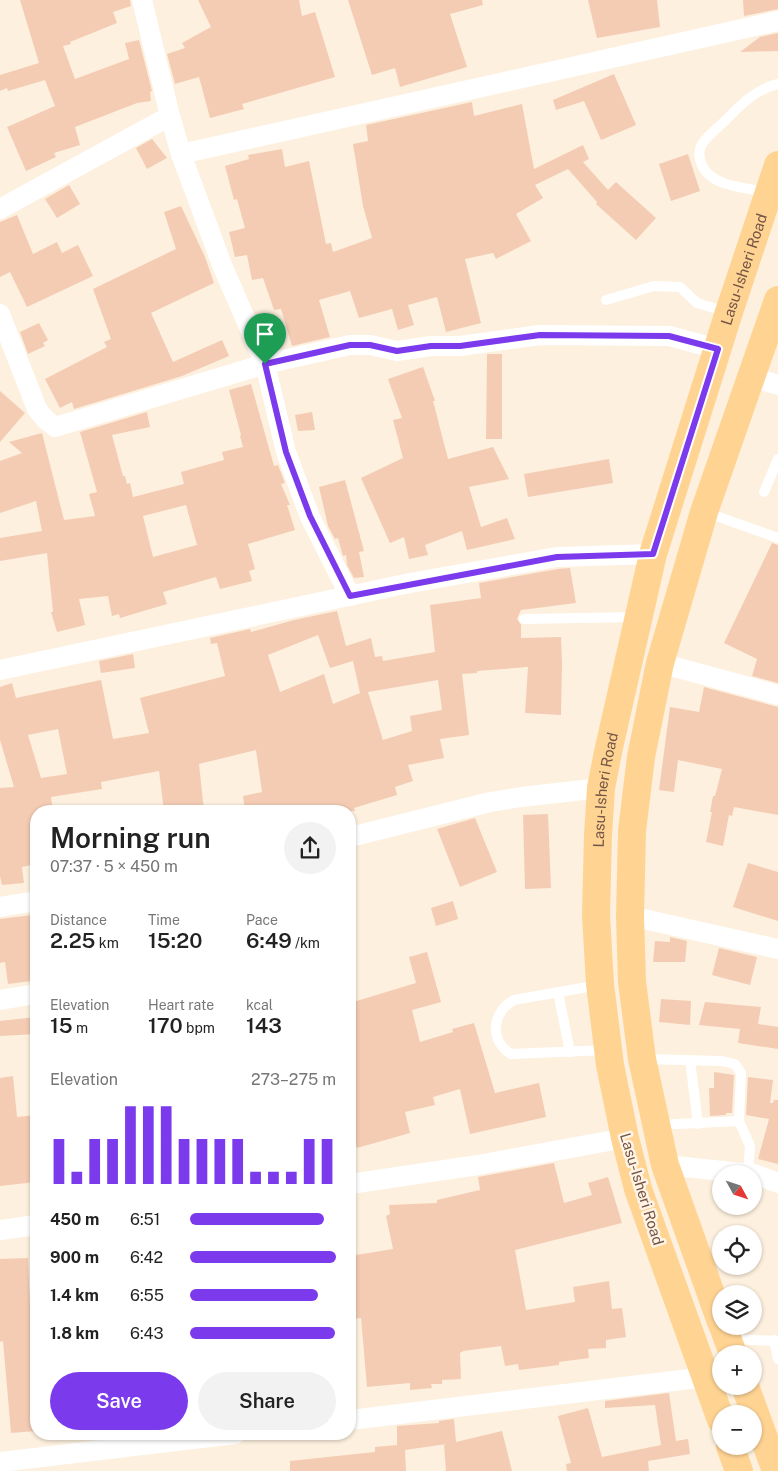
<!DOCTYPE html>
<meta charset="utf-8">
<style>
:root{--surface:#fff;--page:#f2f2f2;--text:#222;--muted:#767676;--accent:#7c3aed}
body{margin:0;font-family:"Public Sans",sans-serif;background:var(--page);color:var(--text);height:100vh;display:flex;flex-direction:column;font-size:19px;white-space:nowrap}
*{box-sizing:border-box;margin:0}
p{font-size:16px;color:var(--muted)}
.icon{flex:none;width:28px;height:28px;fill:none;stroke:currentColor;stroke-width:2;stroke-linecap:round;stroke-linejoin:round}
.map{position:relative;flex:1;overflow:hidden}
.panel{position:absolute;left:30px;top:805px;width:326px;height:635px;display:flex;flex-direction:column;background:var(--surface);border-radius:20px;box-shadow:0 1px 4px #0004}
.panel>*{flex:none}
.needle{width:32px;rotate:130deg}
.controls{position:absolute;left:712px;top:1165px;display:grid;gap:10px}
.controls a{display:grid;place-items:center;width:50px;height:50px;border-radius:50%;background:var(--surface);box-shadow:0 1px 4px #0004;font-size:25px}
.pin{position:absolute;display:grid;place-items:center;width:42px;height:42px;color:#fff;margin:-51px -21px;border-radius:50% 50% 50% 0;rotate:-45deg;box-shadow:0 0 5px #0007}
.pin .icon{rotate:45deg}
.round{display:grid;place-items:center;flex:none;width:52px;height:52px;border-radius:26px;background:var(--page)}
.summary{display:flex;align-items:center;justify-content:space-between;height:85px;padding:0 20px}
h1{font-size:28px;font-weight:600;line-height:38px}
.figures{display:grid;grid-template-columns:repeat(3,1fr);gap:8px;height:85px;padding:5px 20px}
.figures div{display:grid;align-content:center}
.figures b{font-size:21px;font-weight:600}
.figures small{font-size:14px;font-weight:400}
.figures p{font-size:14px}
.chart{height:140px;padding:10px 20px}
.chart p{display:flex;justify-content:space-between}
.chart svg{width:100%;height:90px;margin-top:5px;stroke:var(--accent);stroke-width:6}
.action{display:flex;gap:10px;margin-top:auto;padding:10px 20px}
.action a{flex:1;height:58px;border-radius:30px;background:var(--accent);color:#fff;font-size:20px;font-weight:600;line-height:58px;text-align:center}
.action a+a{background:var(--page);color:var(--text)}
ul{padding:0 20px;list-style:none;font-size:16px}
li{display:grid;grid-template-columns:80px 60px 1fr;align-items:center;height:38px}
li i{height:12px;border-radius:6px;background:var(--accent)}
.map>svg:first-child{display:block}
.building{fill:#f4ccb4;fill-rule:evenodd}
.lines{fill:none;stroke-linecap:round;stroke-linejoin:round}
.service{stroke:#fff;stroke-width:10}
.minor{stroke:#fff;stroke-width:20}
.primary{stroke:#ffd493;stroke-width:28}
.route-casing{stroke:#fff;stroke-width:10}
.route{stroke:#7c3aed;stroke-width:6}
.labels{text-anchor:middle;dominant-baseline:central;stroke-width:5;stroke-linejoin:round;paint-order:stroke}
.street-label{font-size:15px;fill:#745445;stroke:#fff4e5}
</style>
<div class="map">
<svg width="778" height="1471" viewBox="0 0 778 1471">
<rect width="100%" height="100%" fill="#fdf0de"/>
<g class="building">
<path d="M20,0H130L131,6L113,12L117,23L70,42L71,44L63,46L75,79L129,59L125,43L139,40L152,91L150,92L151,101L137,103L75,127L80,145L54,153L56,157L26,171L7,127L55,106L45,80L8,91L7,88L0,91V75L39,63Z"/>
<path d="M198,0H299L302,16L315,12L335,77L242,104L244,109L210,118L199,77L175,84L167,54L185,48L182,43L211,27Z"/>
<path d="M348,0H482L483,5L450,14L467,67L400,87L395,68L372,75Z"/>
<path d="M588,0H657L660,27L597,38Z"/>
<path d="M743,0H778V9L744,16Z"/>
<path d="M778,33V51L740,52L760,37Z"/>
<path d="M614,74L636,125L601,140L584,101L556,110L553,100Z"/>
<path d="M472,102L474,116L522,104L534,169L583,145L589,159L583,162L608,190L616,182L656,218L636,240L596,204L597,202L568,169L535,185L543,198L516,214L531,241L496,259L493,253L465,259L481,323L446,332L437,297L408,305L414,325L398,330L392,309L359,318L350,291L319,300L330,337L292,346L281,309L274,310L263,278L252,280L247,255L235,257L229,232L245,228L237,199L234,200L225,166L249,159L248,155L282,149L285,167L309,161L326,244L331,243L333,252L372,238L363,206L353,144L368,141L366,125Z"/>
<path d="M152,139L167,158L147,169L136,148Z"/>
<path d="M688,154L700,191L671,201L659,164Z"/>
<path d="M69,185L80,204L57,218L45,199Z"/>
<path d="M181,206L205,257L214,283L151,313L173,362L222,340L229,356L182,376L74,409L72,402L60,408L45,379L107,347L104,342L111,339L93,289L176,249L164,212Z"/>
<path d="M17,215L33,254L57,242L62,253L78,245L93,276L27,307L10,272L0,277V222Z"/>
<path d="M39,323L48,340L43,343L45,346L28,354L20,332Z"/>
<path d="M487,354H502V439H486Z"/>
<path d="M423,367L435,401H433L448,459L493,447L509,479L469,487L481,527L507,518L515,539L467,550L462,531L425,545L428,555L409,559L404,537L390,543L361,478L403,458L393,420L402,418L388,379Z"/>
<path d="M251,384L274,466L278,465L285,483L281,484L290,505H287L295,530L248,544L255,569L249,571L252,581L220,589L216,577L163,592L167,604L120,618L119,614L112,616L108,596L79,599L85,625L57,632L51,612H53L47,553L0,561V538L42,531L36,501L0,513V461L22,453L9,442L42,433L64,520L95,516L89,494L97,492L80,432L147,412L150,427L112,435L123,476H125L127,484L130,483L133,497L184,484L181,472L224,460L222,452L243,447L240,436L241,435L229,390ZM186,505L197,545L153,557L143,516Z"/>
<path d="M0,391L25,413L0,442Z"/>
<path d="M312,412L315,430L298,431L295,415Z"/>
<path d="M609,459L613,483L528,497L524,474Z"/>
<path d="M345,480L364,551L359,552L364,577L354,578L347,565L346,555L343,556L338,538L335,539L328,526L319,487Z"/>
<path d="M772,543L778,545V683L752,676L757,659L724,643Z"/>
<path d="M570,568L576,603L521,610L517,619L521,625V638L561,637L562,664L561,715L525,713L528,667L477,671V673L462,674L469,735L440,739L444,758L408,765L413,781L395,787L397,795L354,808L355,811H245L243,796L262,792L256,750L199,764L204,811H164L159,771L101,782L102,789L51,797L53,811H36V864L22,867L24,883L2,885L0,876V788L14,787L0,740V687L12,683L16,698L101,680L113,739L149,733L140,698L225,676L217,643L211,644L210,638L250,629L251,632L294,620L337,611L346,646L371,638L375,657L382,656L383,661L435,652L430,605L481,598L479,583L558,569ZM318,635L330,668L353,661L360,693L333,704L324,674L280,692L268,655ZM438,680L442,710L410,716L412,731L383,740L368,692ZM58,729L67,774L41,778L28,735Z"/>
<path d="M133,654L135,668L101,673L99,661Z"/>
<path d="M704,687L778,707V815L734,807L732,816L729,815L723,846L706,842L712,812H710L713,796H715L722,769L678,760L674,792L659,790L670,707L699,712Z"/>
<path d="M548,814L551,888L525,889L523,815Z"/>
<path d="M475,818L497,872L460,887L437,829Z"/>
<path d="M748,863L778,872V921L733,907Z"/>
<path d="M453,901L458,919L436,926L431,908Z"/>
<path d="M32,915L33,922H36V978L32,979V981L8,984L5,962L0,963V919Z"/>
<path d="M670,937L687,941L685,962H653L655,941L670,942Z"/>
<path d="M719,948L757,957L750,985L712,975Z"/>
<path d="M427,952L441,1002L412,1010L420,1042L453,1032L452,1029L474,1023L495,1093L539,1083L546,1117L470,1134L460,1089L433,1097L435,1105L405,1112L410,1133L357,1148L350,1124V1003L416,983L409,957Z"/>
<path d="M661,999L691,1001L690,1025L659,1022Z"/>
<path d="M705,1002L761,1007L758,1024L778,1027V1049L738,1043L740,1029L699,1025Z"/>
<path d="M36,1017V1034L0,1036V1021Z"/>
<path d="M714,1072L734,1075L732,1113H726V1115L710,1116L709,1088H714Z"/>
<path d="M13,1076L17,1117L36,1115V1182L0,1186V1078Z"/>
<path d="M748,1077L773,1080L770,1103H773L774,1100H778V1164L758,1159L769,1119L746,1115Z"/>
<path d="M554,1163L564,1203L592,1195L588,1183L608,1177L622,1223L515,1250L526,1310L575,1302L573,1287L609,1281L612,1309L622,1308L626,1337L606,1340V1348L588,1349L589,1358L559,1362V1365L519,1370L518,1364L505,1366L501,1346L463,1351L460,1353L461,1379L442,1380V1384H431L432,1388L410,1390V1383L367,1387L361,1318L350,1319V1256L393,1249L386,1216L390,1214L389,1205L437,1203V1200L480,1190L478,1177Z"/>
<path d="M28,1258L32,1349L36,1348V1431L11,1433L3,1341L0,1342V1259Z"/>
<path d="M669,1393L676,1441L688,1439L690,1454L648,1461L649,1471H567L566,1464L571,1463L558,1416L588,1408L602,1457L661,1445L655,1405L605,1408V1401Z"/>
<path d="M454,1419L456,1442L502,1431L512,1471H446L444,1445L447,1444L405,1450L406,1471H290V1461L375,1452V1447L397,1445V1426L439,1423V1421Z"/>
</g>
<g class="lines">
<g class="service">
<path d="M767,192C747,188 711,187 702,165C699,159 698,153 701,146C704,139 718,127 725,121C740,105 756,89 778,84"/>
<path d="M606,300L654,286L680,287L697,303L727,312"/>
<path d="M764,492L778,459"/>
<path d="M705,512L778,538"/>
<path d="M524,619L636,617"/>
<path d="M599,985L514,1000C492,1012 489,1040 511,1054L607,1050"/>
<path d="M558,992L570,1052"/>
<path d="M643,1059L722,1061L735,1064L741,1073L739,1121L657,1125"/>
<path d="M690,1060L698,1124"/>
<path d="M739,1121L750,1146L748,1173"/>
<path d="M729,1339L778,1341"/>
<path d="M774,1340L778,1359"/>
</g>
<g class="minor">
<path d="M142,0L170,116L181,154L222,265L265,364L286,452L310,517L350,596"/>
<path d="M181,154L778,21"/>
<path d="M0,209L170,116"/>
<path d="M0,314L37,409L45,419L55,427L265,364L350,345H370L397,351L431,346H460L540,335L669,336L718,349"/>
<path d="M752,377L778,385"/>
<path d="M660,663L778,695"/>
<path d="M0,670L410,583L557,557L653,554"/>
<path d="M350,837L490,802L521,797L601,788"/>
<path d="M0,907L36,901"/>
<path d="M630,916L778,949"/>
<path d="M0,1000L36,994"/>
<path d="M665,1165L752,1174"/>
<path d="M754,1174L778,1183"/>
<path d="M350,1184L478,1165L625,1138"/>
<path d="M0,1230L36,1225"/>
<path d="M350,1420L706,1377"/>
<path d="M0,1462L235,1434"/>
</g>
<g class="primary">
<path d="M721,1322L665,1165L642,1059L632,982L630,916L632,831L641,757L660,663L704,512L778,300"/>
<path d="M723,1326L733,1354"/>
<path d="M745,1386L776,1471"/>
<path id="s1" d="M721,1420L638,1189L625,1138L610,1065L600,984L596,915L598,835L601,788L608,752L653,554L729,312L778,165"/>
<path d="M730,1446L739,1471"/>
</g>
</g>
<g class="lines">
<defs>
<path id="route" d="M540,335L669,336L718,349L653,554L557,557L350,596L310,516L286,452L265,364L350,345H370L397,351L431,346H460Z"/>
</defs>
<use href="#route" class="route-casing"/>
<use href="#route" class="route"/>
</g>
<g class="labels">
<g class="street-label">
<text stroke="none"><textPath href="#s1" startOffset="1189">Lasu-Isheri Road</textPath></text>
<text stroke="none"><textPath href="#s1" startOffset="649">Lasu-Isheri Road</textPath></text>
<text transform="translate(642 1189) rotate(73)">Lasu-Isheri Road</text>
</g>
</g>
</svg>
<div class="controls">
<a><svg class="needle" viewBox="-14 -14 28 28"><path d="M0-13l5 13h-10z" fill="#e53935"/><path d="M0 13l5-13h-10z" fill="#767676"/></svg></a>
<a><svg class="icon" aria-label="locate" viewBox="0 0 24 24"><circle cx="12" cy="12" r="6"/><path d="M12 2v4M12 18v4M2 12h4M18 12h4"/></svg></a>
<a><svg class="icon" aria-label="layers" viewBox="0 0 24 24"><path d="M12 4l9 5-9 5-9-5zM3 14l9 5 9-5"/></svg></a>
<a>+</a>
<a>−</a>
</div>
<div class="pin" style="left:265px;top:364px;background:#1e9e55"><svg class="icon" aria-label="arrive" viewBox="0 0 24 24"><path d="M6 21V4h12l-3 4 3 4H6"/></svg></div>
<section class="panel">
<div class="summary"><div><h1>Morning run</h1><p>07:37 · 5 × 450 m</p></div><a class="round"><svg class="icon" aria-label="share" viewBox="0 0 24 24"><path d="M12 15V3M7 8l5-5 5 5M5 13v7h14v-7"/></svg></a></div>
<div class="figures">
<div><p>Distance</p><b>2.25<small> km</small></b></div>
<div><p>Time</p><b>15:20</b></div>
<div><p>Pace</p><b>6:49<small> /km</small></b></div>
</div>
<div class="figures">
<div><p>Elevation</p><b>15<small> m</small></b></div>
<div><p>Heart rate</p><b>170<small> bpm</small></b></div>
<div><p>kcal</p><b>143</b></div>
</div>
<div class="chart"><p><span>Elevation</span>273–275 m</p>
<svg viewBox="0 0 160 44" preserveAspectRatio="none"><path d="M5 44V22M15 44V38M25 44V22M35 44V22M45 44V6M55 44V6M65 44V6M75 44V22M85 44V22M95 44V22M105 44V22M115 44V38M125 44V38M135 44V38M145 44V22M155 44V22"/></svg>
</div>
<ul>
<li><b>450 m</b>6:51<i style="width:92%"></i></li>
<li><b>900 m</b>6:42<i style="width:100%"></i></li>
<li><b>1.4 km</b>6:55<i style="width:88%"></i></li>
<li><b>1.8 km</b>6:43<i style="width:99%"></i></li>
</ul>
<div class="action"><a>Save</a><a>Share</a></div>
</section>
</div>
